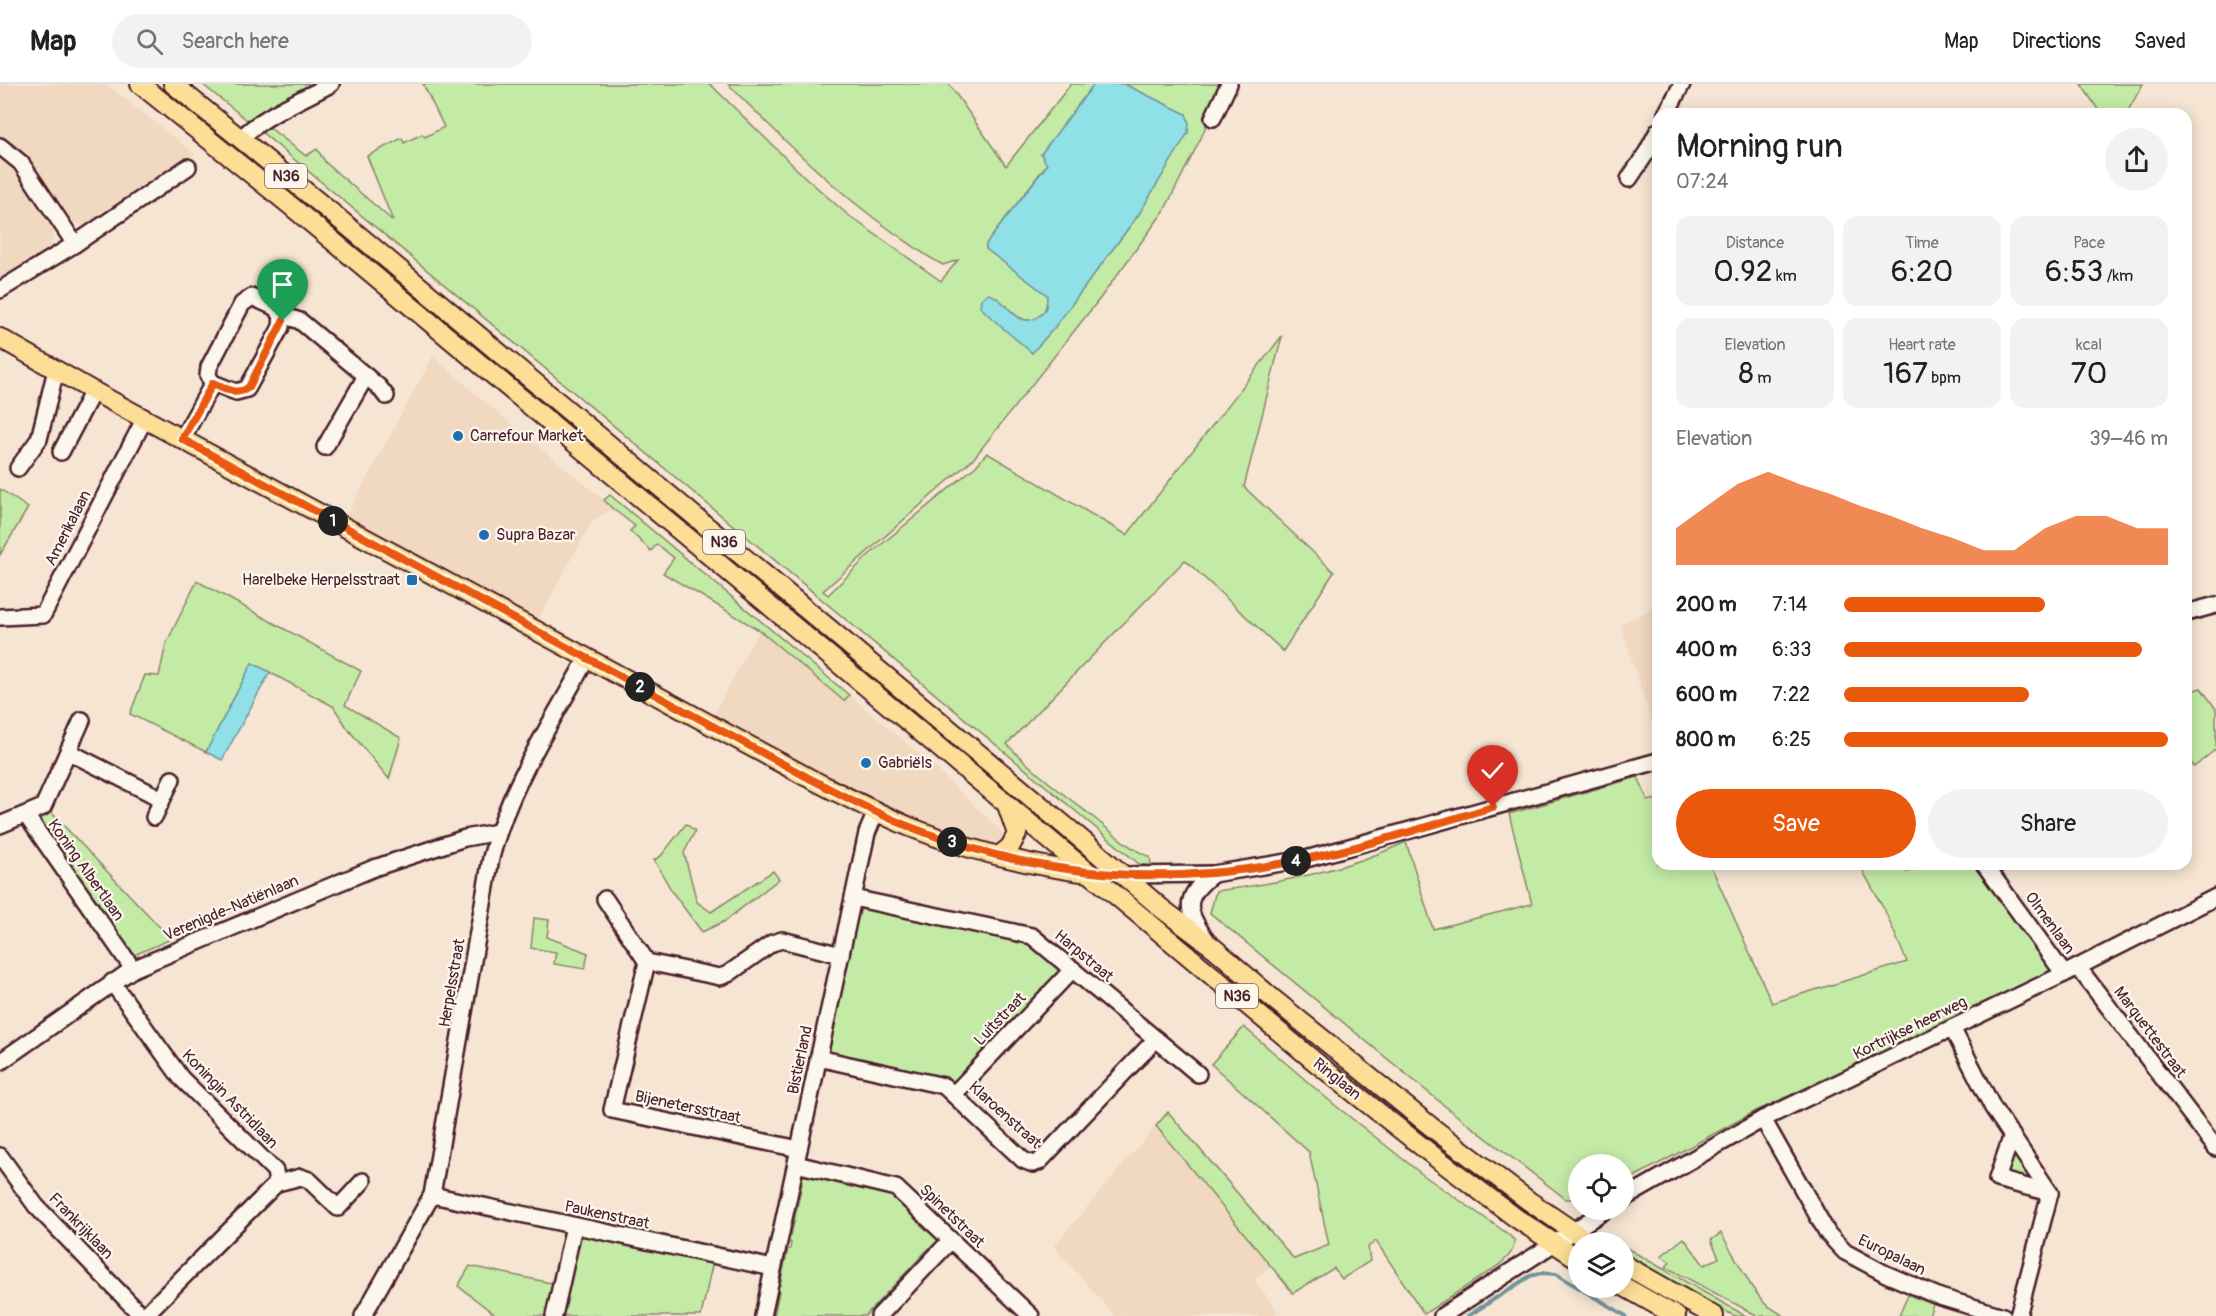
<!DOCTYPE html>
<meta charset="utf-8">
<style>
:root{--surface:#fff;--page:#f2f2f2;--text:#202124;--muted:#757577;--line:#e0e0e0;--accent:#ea580c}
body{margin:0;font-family:Pangolin,sans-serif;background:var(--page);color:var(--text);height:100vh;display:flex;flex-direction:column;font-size:22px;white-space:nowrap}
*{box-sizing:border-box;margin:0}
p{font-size:20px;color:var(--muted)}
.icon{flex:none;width:33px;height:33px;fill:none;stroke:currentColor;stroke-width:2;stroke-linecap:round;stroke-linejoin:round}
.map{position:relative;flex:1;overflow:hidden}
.sheet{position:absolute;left:1652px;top:24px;width:540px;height:762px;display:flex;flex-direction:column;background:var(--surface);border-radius:18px;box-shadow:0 3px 15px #0003}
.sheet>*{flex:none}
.fabs{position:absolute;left:1568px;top:1070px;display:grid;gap:12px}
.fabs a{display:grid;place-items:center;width:66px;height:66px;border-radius:50%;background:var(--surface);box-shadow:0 3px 15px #0003;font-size:30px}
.pin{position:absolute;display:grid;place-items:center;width:51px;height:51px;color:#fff;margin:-62px -26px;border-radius:50% 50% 50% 0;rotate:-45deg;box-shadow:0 0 6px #0007}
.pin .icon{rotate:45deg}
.km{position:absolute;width:30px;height:30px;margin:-15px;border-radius:50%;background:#222;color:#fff;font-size:16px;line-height:30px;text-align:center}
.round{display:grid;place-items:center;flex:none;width:63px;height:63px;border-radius:32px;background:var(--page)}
.head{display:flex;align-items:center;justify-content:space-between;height:102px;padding:0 24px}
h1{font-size:33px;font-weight:600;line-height:45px}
.metrics{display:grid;grid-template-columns:repeat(3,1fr);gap:9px;height:102px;padding:6px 24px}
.metrics div{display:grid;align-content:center;border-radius:15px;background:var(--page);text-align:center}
.metrics b{font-size:30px;font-weight:600}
.metrics small{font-size:16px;font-weight:400}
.metrics p{font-size:16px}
.chart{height:168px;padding:12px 24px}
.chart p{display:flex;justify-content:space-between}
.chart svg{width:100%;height:108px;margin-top:6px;fill:var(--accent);opacity:.7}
.action{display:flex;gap:12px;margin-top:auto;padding:12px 24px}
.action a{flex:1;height:69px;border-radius:36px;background:var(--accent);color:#fff;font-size:24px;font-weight:600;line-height:69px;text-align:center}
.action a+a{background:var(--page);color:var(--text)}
ul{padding:0 24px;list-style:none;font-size:20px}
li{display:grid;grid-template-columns:96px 72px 1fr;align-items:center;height:45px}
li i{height:15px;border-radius:8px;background:var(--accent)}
header{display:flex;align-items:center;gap:36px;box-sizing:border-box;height:84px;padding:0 30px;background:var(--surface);border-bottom:2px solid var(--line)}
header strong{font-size:28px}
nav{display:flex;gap:33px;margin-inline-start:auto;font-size:21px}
.search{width:420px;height:54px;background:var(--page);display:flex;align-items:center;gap:15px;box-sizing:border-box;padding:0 21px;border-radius:33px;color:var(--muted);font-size:22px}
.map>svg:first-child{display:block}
.built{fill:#f1d8c0}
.green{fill:#c4eba6;stroke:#878568;stroke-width:1.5}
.water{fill:#8fe0e7;stroke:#73939c;stroke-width:1.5}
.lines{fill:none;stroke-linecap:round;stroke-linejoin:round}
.stream{stroke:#73939c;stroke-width:4}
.minor-casing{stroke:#4a1f2b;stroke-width:20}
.major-casing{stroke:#4a1f2b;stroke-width:22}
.minor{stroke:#fbf7ec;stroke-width:15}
.major{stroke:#fcde96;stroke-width:18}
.route-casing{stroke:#fff;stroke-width:12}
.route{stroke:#ea580c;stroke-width:8}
.poi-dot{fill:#1f6fb2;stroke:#fbf7ec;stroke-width:2}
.labels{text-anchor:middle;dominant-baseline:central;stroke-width:4.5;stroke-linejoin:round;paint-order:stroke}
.shield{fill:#fbf7ec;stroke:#7f6065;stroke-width:1.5}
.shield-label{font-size:15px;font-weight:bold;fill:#4a1f2b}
.poi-label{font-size:16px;fill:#4a1f2b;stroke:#fbf7ec;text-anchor:start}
.street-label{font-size:16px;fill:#4a1f2b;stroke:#fbf7ec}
</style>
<header>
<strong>Map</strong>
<div class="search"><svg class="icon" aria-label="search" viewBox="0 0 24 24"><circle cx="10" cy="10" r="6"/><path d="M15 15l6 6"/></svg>Search here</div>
<nav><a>Map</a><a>Directions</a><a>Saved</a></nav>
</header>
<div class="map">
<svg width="2216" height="1232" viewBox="0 0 2216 1232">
<rect width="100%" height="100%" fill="#f5e5d2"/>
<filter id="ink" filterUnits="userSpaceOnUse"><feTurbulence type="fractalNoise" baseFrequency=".0167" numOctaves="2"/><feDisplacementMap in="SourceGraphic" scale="12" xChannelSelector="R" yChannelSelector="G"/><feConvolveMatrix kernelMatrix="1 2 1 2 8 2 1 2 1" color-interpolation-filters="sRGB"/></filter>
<g filter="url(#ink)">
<g class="built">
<path d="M0,0H106L195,70L90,144L68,137L29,77L0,52Z"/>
<path d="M0,70L12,78L55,143L49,167L0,199Z"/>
<path d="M433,272L485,318L604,416L613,425L592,437L537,538L345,435Z"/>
<path d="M1657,518V656L1621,540L1645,528Z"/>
<path d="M759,546L844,617L849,611L931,680L1004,750L1010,752L998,764L933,746L887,725L714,630Z"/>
<path d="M1156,1042L1271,1182L1254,1196L1278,1227L1271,1232H1115L1054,1162Z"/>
</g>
<g class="green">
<path d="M202,0H320L280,22L247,36Z"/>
<path d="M423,0H710L806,94L848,131L941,197L958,176L943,181C925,172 909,159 893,148C832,105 781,53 728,0H949L1006,82L1071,0H1094L1041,70L1047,80L986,160V165L1047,211C1048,242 1021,243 1006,221L1032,269L1054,244L1139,130L1186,30L1124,0H1224L1201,54L1164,127L1101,213L974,374L823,507L828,511L870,470L976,382L987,369L1127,451L1282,252L1244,403L1334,488L1283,567L1185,476L1007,660C1031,686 1061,708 1089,730C1109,745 1127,764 1150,773L1151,782L1139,780L259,46L266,41L306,72L317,65L326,79L393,137L367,72L402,54L404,59L422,50L425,53L444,43Z"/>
<path d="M2081,0H2143L2126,30H2101Z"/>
<path d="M0,405L28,424L0,471Z"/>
<path d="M610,411L849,611L844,617L759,546L663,489L674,474L657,460L651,467L630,447L635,442L613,425L604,416Z"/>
<path d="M197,497L361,587L345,621L401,654L389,695L348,645L333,622L252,579L206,668L130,630L145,591L159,592L166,560Z"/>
<path d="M2201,604L2216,625V665L2194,683L2186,670V609Z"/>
<path d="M1638,693L1648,717L1657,715L1658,780H1710L1772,919L1907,878L1885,827L1859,780H1902L1907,788L1928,780H1974L2052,887L1910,956L1756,1027L1623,1099V1080H1578V1115H1566L1451,1027L1210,829L1216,807C1280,799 1347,786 1406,758L1433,845L1532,820L1509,730Z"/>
<path d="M49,726L171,855L132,872L35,733Z"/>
<path d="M686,740L695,747L684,769L697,818L711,828L773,787L779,795L725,837L702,848L673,809L654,776L661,772Z"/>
<path d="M863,823L1026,856L1063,885L957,999H950L828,971L827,966L858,825Z"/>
<path d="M534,834L549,836L547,853L588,869L585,885L554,880L556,868L531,864Z"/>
<path d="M1244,943L1331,1018L1423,1091L1508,1150L1515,1157C1514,1168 1507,1174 1499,1181L1424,1230L1376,1157L1368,1163L1370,1177L1342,1195L1334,1184L1293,1209L1156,1042L1168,1028L1294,1175L1329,1161L1309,1068L1211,980Z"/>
<path d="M2012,1062L2040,1099L2006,1092Z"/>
<path d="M807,1091L891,1108L939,1153L940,1158L935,1165L929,1164L865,1232H774L779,1208L776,1203L780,1201L788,1165H790L791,1159L786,1156L791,1152L802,1100L800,1098L801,1093Z"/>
<path d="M565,1147L713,1177L701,1232H497L458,1202L470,1182L556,1200Z"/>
<path d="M1721,1149L1752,1203L1765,1220L1784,1232H1758L1666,1183L1670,1178L1661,1172L1684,1154L1704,1181L1719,1174L1711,1156Z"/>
<path d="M1623,1162L1746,1232H1735L1725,1227L1623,1169Z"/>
<path d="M1908,1211L1933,1220L1929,1232H1899Z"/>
</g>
<g class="water">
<path d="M1094,0H1124L1186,30L1189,39L1188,49L1139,130L1054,244L1032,269L997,239L980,223L981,215L988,210C1007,213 1016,248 1039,232C1047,227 1047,220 1047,211L986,165V160L1047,81L1041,70Z"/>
<path d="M252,579L270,588L222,676L206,668Z"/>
</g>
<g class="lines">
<path class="stream" d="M1468,1232L1530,1192L1541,1189L1556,1190L1626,1232"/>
<defs>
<g id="minor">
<path d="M1666,30L1682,0"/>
<path d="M1213,34L1229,0"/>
<path d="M241,54C266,30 300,17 331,0"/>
<path d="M0,62L21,79L75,160"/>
<path d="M1629,95L1647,68L1658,47"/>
<path d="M0,206L75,160L188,83"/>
<path d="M213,299L236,308L247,305L281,243L282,231"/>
<path d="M182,355L213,299L208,292L209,283L242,220L252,213L274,223L282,231L300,237L379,303L386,312"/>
<path d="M325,363L366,292"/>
<path d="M61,368L93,307"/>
<path d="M18,384L39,355L54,294L58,287"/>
<path d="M2186,529L2216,521"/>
<path d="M0,533L43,531L145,334"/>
<path d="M69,668L162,715"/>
<path d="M26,731L133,885"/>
<path d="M154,733L172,695"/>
<path d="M0,741L43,723L82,636"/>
<path d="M1984,780L2064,890"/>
<path d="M1123,791L1213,790L1306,775L1658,677"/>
<path d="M853,814L1032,852L1198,990"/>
<path d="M605,815L647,878L720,893L728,890L772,859L782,856L841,871"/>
<path d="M1206,855C1185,826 1183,813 1213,790"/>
<path d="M647,878L612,1026L799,1065"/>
<path d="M2078,883L2216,1064"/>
<path d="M112,898L181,994L275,1087L277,1099L144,1232"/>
<path d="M1952,944L1993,1024L2050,1109L2018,1232"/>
<path d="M818,974L944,1002L1023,1076L1033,1080L1039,1078L1156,955"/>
<path d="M0,978L133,885L374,784L465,754L498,748"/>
<path d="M954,1010L1073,885"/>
<path d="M1763,1035L1828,1150L1845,1168L1886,1190L1940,1213L2003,1232"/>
<path d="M2012,1051L1997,1095L2050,1109"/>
<path d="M0,1072L36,1122L142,1232"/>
<path d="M796,1080L896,1104L1031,1232"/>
<path d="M277,1099L301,1093L309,1096L338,1124L363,1097"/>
<path d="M432,1111L773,1184"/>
<path d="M1623,1115L1763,1035L2064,890L2216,813"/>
<path d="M363,1232L432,1111L491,774C509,702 552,638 587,574"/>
<path d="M554,1232L574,1142"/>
<path d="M763,1232L867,749L876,728"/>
<path d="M879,1232L951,1156"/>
<path d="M1442,1232L1607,1125"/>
</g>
<g id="major">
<path d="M140,0L291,122L1319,981L1435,1073L1516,1134L1578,1175"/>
<path d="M173,0L332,129L1094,766L1161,824L1214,864L1272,914L1434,1045L1529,1117L1589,1158"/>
<path d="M0,254L93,307L807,693C841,710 875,728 910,743C966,766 1029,781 1088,789"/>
<path d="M1000,771L1010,763L1017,750L1008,724"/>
<path d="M1623,1180L1714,1232"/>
<path d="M1623,1202L1676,1232"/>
</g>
</defs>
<use href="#minor" class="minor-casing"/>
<use href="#major" class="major-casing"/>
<use href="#minor" class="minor"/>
<use href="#major" class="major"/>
</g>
</g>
<g class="lines" filter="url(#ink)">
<defs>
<path id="route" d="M283,237L249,303C237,313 225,304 213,299L182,355L807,693C842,711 876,730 913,744C1042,795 1170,804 1305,775C1368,762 1431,741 1493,723"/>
</defs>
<use href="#route" class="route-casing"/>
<use href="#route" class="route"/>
</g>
<g class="poi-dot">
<circle cx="458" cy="352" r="6"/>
<circle cx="484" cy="451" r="6"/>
<rect x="406" y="490" width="12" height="12" rx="3"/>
<circle cx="866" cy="679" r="6"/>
</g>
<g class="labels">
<g class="shield">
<rect x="265" y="80" width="42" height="24" rx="4.5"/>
<rect x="703" y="446" width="42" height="24" rx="4.5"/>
<rect x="1216" y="900" width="42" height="24" rx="4.5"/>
</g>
<g class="shield-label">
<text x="286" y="92">N36</text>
<text x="724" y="458">N36</text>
<text x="1237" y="912">N36</text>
</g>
<g class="poi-label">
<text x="470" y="352">Carrefour Market</text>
<text x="496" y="451">Supra Bazar</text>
<text x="400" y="496" text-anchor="end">Harelbeke Herpelsstraat</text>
<text x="878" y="679">Gabriëls</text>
</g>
<g class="street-label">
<text transform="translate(68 444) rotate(-63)">Amerikalaan</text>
<text transform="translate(86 786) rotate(55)">Koning Albertlaan</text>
<text transform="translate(231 824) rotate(-23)">Verenigde-Natiënlaan</text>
<text transform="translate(2050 839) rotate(54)">Olmenlaan</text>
<text transform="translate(1084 872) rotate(40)">Harpstraat</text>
<text transform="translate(452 899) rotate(-80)">Herpelsstraat</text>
<text transform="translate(1000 935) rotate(-46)">Luitstraat</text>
<text transform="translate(1910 944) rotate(-26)">Kortrijkse heerweg</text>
<text transform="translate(2150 948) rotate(53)">Marquettestraat</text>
<text transform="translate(800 976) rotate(-78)">Bistierland</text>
<text transform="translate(1337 995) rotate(39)">Ringlaan</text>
<text transform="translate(230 1015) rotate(46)">Koningin Astridlaan</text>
<text transform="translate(688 1023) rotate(12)">Bijenetersstraat</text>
<text transform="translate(1005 1031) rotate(42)">Klaroenstraat</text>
<text transform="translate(607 1131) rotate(12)">Paukenstraat</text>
<text transform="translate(952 1132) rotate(44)">Spinetstraat</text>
<text transform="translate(81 1142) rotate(46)">Frankrijklaan</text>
<text transform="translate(1892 1171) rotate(26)">Europalaan</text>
</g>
</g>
</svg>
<div class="fabs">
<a><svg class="icon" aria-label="locate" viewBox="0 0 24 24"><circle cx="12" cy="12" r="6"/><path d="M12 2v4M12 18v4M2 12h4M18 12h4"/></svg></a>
<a><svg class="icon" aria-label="layers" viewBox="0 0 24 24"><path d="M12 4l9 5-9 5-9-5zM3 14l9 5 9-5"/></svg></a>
</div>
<div class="pin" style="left:283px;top:237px;background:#1e9e55"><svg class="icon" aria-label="arrive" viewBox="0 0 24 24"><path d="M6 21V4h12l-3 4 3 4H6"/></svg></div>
<div class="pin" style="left:1493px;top:723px;background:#d93025"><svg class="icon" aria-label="check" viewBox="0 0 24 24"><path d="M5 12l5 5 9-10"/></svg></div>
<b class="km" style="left:333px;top:437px">1</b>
<b class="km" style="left:640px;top:603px">2</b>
<b class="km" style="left:952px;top:758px">3</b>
<b class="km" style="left:1296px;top:777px">4</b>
<section class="sheet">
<div class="head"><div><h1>Morning run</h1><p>07:24</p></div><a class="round"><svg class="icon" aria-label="share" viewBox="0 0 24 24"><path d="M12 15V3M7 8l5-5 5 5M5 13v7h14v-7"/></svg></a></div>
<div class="metrics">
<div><p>Distance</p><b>0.92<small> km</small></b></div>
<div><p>Time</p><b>6:20</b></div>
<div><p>Pace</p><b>6:53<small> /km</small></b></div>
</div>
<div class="metrics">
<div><p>Elevation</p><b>8<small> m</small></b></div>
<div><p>Heart rate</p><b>167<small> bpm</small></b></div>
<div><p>kcal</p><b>70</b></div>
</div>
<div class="chart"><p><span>Elevation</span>39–46 m</p>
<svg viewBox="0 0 160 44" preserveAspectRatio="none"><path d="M0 44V29L10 20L20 11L30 6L40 11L50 15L60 20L70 24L80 29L90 33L100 38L110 38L120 29L130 24L140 24L150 29L160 29V44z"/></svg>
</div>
<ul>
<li><b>200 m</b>7:14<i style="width:62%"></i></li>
<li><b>400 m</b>6:33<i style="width:92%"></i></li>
<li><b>600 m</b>7:22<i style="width:57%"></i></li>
<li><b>800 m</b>6:25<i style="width:100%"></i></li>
</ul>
<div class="action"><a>Save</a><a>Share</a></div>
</section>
</div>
